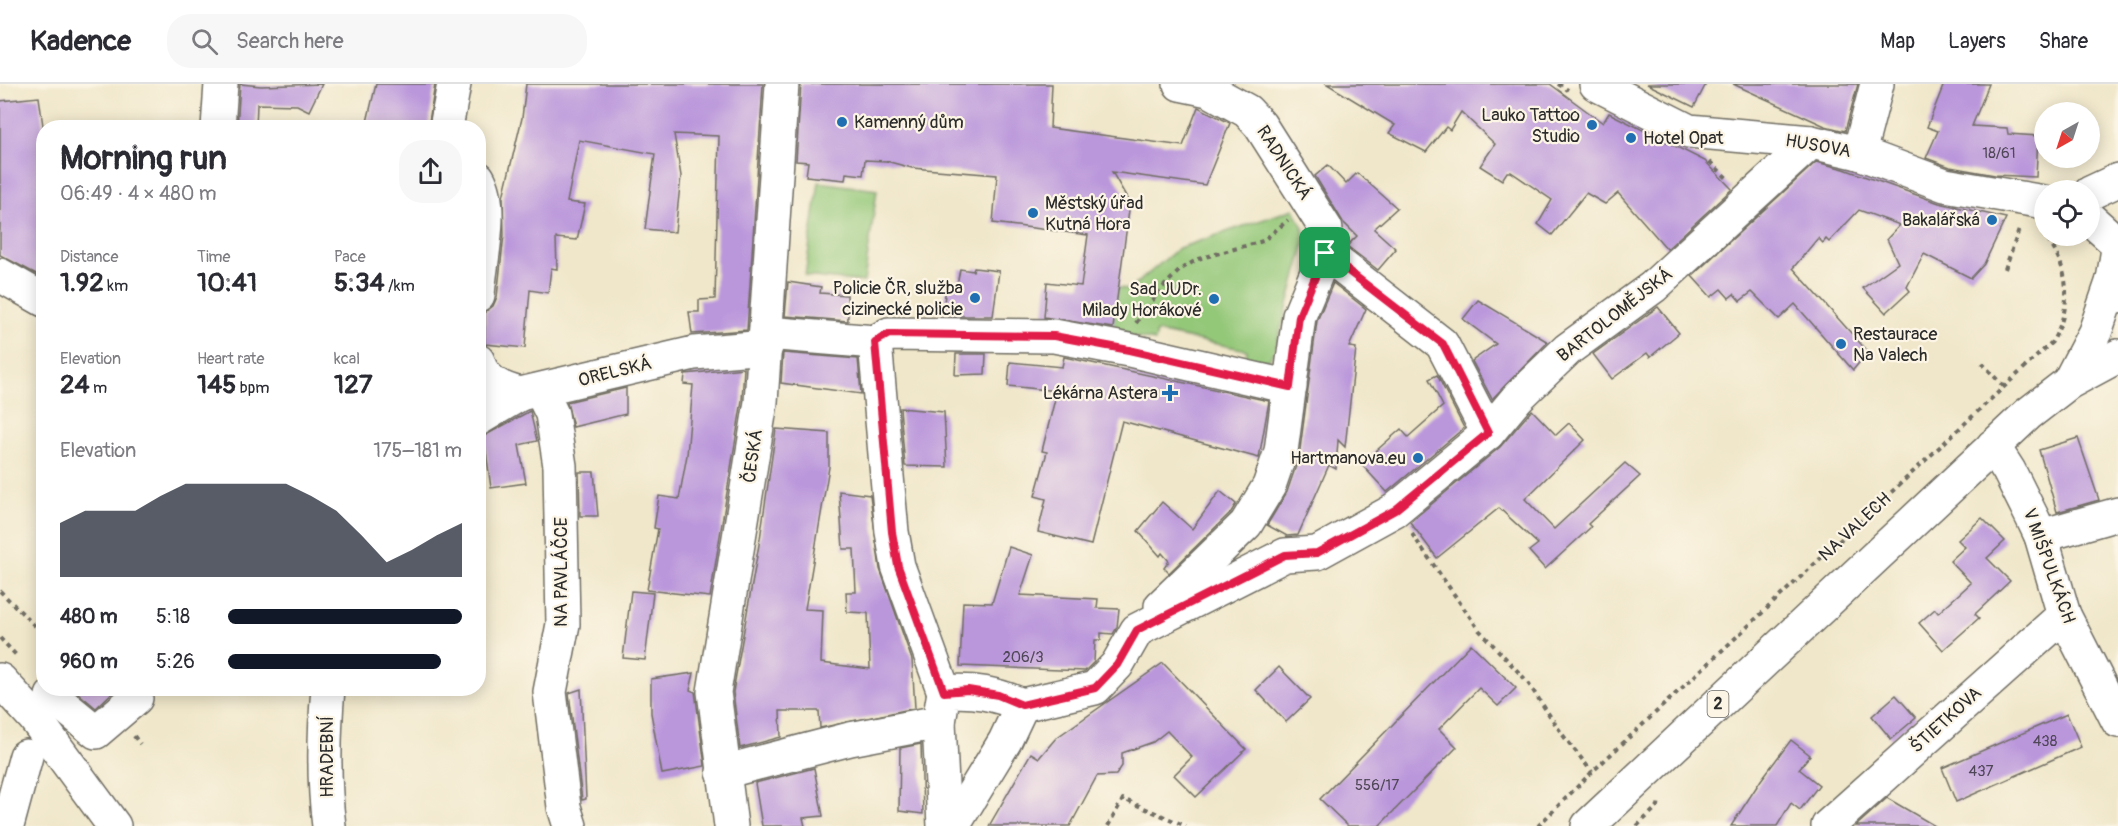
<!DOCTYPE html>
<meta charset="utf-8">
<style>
:root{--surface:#fff;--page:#f7f7f7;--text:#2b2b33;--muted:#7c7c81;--line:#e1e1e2;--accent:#111827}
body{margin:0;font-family:Pangolin,sans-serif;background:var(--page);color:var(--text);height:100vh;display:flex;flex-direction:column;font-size:22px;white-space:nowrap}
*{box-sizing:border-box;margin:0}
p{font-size:20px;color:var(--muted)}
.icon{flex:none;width:33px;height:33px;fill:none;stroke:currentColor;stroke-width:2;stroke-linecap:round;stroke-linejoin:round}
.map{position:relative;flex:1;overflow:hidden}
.drawer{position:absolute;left:36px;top:36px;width:450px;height:576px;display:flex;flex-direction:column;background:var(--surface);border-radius:24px;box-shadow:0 3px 15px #0003}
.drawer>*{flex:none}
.needle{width:39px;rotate:219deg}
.fabs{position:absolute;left:2034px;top:18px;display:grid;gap:12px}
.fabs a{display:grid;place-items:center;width:66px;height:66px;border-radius:50%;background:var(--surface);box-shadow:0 3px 15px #0003;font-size:30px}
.pin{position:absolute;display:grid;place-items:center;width:51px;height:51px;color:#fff;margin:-26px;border-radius:12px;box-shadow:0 3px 9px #0006}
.round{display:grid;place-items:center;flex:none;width:63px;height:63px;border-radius:24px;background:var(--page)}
.overview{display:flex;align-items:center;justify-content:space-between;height:102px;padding:0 24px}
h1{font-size:33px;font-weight:800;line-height:45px}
.stats{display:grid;grid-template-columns:repeat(3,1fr);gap:9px;height:102px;padding:6px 24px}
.stats div{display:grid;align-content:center}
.stats b{font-size:26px;font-weight:800}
.stats small{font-size:16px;font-weight:400}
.stats p{font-size:16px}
.chart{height:168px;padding:12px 24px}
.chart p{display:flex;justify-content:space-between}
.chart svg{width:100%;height:108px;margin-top:6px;fill:var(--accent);opacity:.7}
ul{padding:0 24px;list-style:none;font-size:20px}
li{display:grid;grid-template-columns:96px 72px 1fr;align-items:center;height:45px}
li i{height:15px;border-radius:8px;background:var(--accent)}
header{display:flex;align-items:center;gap:36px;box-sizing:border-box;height:84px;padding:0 30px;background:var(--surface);border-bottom:2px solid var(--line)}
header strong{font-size:28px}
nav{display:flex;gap:33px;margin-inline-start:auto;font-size:21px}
.search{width:420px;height:54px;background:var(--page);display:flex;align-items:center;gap:15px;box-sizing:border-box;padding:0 21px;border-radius:24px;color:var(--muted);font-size:22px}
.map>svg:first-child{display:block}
.green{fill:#94c879;stroke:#607a52;stroke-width:1.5}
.building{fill:#ba96db}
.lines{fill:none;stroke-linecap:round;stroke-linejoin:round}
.minor-casing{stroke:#706d63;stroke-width:36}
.major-casing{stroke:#706d63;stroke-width:36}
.path{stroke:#706d63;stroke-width:4;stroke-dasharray:4.5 4.5;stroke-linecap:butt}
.minor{stroke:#fff;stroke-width:33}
.major{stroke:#fff;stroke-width:33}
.route-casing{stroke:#fff;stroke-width:12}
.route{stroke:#e11d48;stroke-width:8}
.poi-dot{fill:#1f6fb2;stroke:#fcf5e5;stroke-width:2}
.labels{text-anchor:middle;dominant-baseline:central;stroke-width:4.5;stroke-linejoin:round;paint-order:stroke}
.number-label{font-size:15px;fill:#4f4657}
.shield{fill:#fcf5e5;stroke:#6a6863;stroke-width:1.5}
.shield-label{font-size:16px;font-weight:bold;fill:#2b2b2b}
.poi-label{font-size:18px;fill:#2b2b2b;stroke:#fcf5e5;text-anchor:end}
.street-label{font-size:18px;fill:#2b2b2b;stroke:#fcf5e5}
</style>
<header>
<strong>Kadence</strong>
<div class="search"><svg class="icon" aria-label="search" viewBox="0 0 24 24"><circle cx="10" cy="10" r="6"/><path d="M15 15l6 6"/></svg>Search here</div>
<nav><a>Map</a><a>Layers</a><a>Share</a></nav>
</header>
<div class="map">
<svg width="2118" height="742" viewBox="0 0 2118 742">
<rect width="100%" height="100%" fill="#fcf5e5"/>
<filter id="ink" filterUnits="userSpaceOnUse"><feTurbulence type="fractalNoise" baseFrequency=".0167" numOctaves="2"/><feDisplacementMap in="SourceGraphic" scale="12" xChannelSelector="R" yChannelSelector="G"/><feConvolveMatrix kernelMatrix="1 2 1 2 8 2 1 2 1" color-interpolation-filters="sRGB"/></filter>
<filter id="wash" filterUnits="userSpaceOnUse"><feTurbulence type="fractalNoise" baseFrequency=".008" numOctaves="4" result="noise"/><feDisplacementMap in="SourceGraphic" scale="24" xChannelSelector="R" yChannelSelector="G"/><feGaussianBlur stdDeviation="1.35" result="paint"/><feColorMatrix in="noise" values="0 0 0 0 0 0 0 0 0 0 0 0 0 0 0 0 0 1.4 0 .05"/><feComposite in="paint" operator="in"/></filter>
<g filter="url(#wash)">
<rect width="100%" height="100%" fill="#f0e7ca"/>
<g class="green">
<path d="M819,98L877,106L864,198L805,192Z"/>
<path d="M1294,125L1303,144L1305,159L1276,263L1269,276L1246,275L1247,266L1157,248L1155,257L1112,248L1118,204L1130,205L1179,164Z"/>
</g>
<g id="blocks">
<g class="building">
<path d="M240,0L261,2L322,0L309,27L297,21L257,20L256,44H237Z"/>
<path d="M376,0H435L428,44H385L367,38Z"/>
<path d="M526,0H763L747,246L692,250L689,228H699V216L715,215L719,52L674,50L681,92L675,148L645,145L655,70L579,56L567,118L585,120L577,156L556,154L557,185L551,184L548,209L530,206L525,264L485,260V228L493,222L497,213L504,151L503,113L522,34Z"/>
<path d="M801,0H1052L1050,44L1183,62L1198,23L1230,39L1205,101L1112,88L1130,119L1113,244L1044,233L1047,198L1081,202L1088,151L993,139L997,91L912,84L886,77L865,76L863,91L846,89L845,96L806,92L808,78L796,77Z"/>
<path d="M1327,0H1550L1603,39L1609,29L1705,77L1732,105L1667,165L1618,109L1605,120L1586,109L1552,151L1538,140L1552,116L1511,88H1507L1502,96L1480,82L1495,60L1461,28L1450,46L1446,43L1426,68L1389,49L1395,41Z"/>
<path d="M1647,0H1706L1694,23Z"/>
<path d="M1733,0H1858L1845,47L1825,42Z"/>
<path d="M1944,0H1989L1972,42L2007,44L2008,50L2038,52L2036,93L1995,91L1950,83L1926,74L1938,47L1927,43Z"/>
<path d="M39,13L44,49V194L0,171V17Z"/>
<path d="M1816,78L1844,85L1939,119L2006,134L1984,180L1971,194L1924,170L1907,203L1910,207L1886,229L1863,204L1898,179L1887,155L1900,141L1859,126L1829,158L1826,155L1823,159L1818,154L1793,184L1868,268L1853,286L1795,220L1779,235L1752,208L1740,217L1734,210L1729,214L1721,205L1711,213L1692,192Z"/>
<path d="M1328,81L1346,100L1357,89L1397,124L1374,145L1396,165L1378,186L1347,162L1357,152L1343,138L1315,92Z"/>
<path d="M974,184L999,187L993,232H951L952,224H946L944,220L946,199L957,201L960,185L973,187Z"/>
<path d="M788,198L821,203L820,209L847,211L848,237L785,232Z"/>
<path d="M1333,199L1366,225L1349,263L1356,264L1345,363L1338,356L1336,385L1329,381L1298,451L1287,452L1267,441L1287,408L1299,373L1317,237Z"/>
<path d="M1478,216L1548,258L1492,315L1472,277L1496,260L1463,235Z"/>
<path d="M1658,223L1679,249L1650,273L1647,269L1612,295L1593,270Z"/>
<path d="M783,269L858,275L861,310L781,299Z"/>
<path d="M956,270H986L985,290L955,291Z"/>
<path d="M1064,273L1269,317L1259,374L1122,337L1091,461L1038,448L1046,415L1035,412L1047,368L1042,367L1057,307L1008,302L1010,278L1062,283Z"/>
<path d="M744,284L742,316L710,513L647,506L658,445L654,444L659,412L679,415L687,371L693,301L684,300L685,290Z"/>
<path d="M1437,291L1464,344L1387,408L1361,380L1401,345L1408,353L1443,322L1429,295Z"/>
<path d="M626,304V330L573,343L567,318Z"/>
<path d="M900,324L944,328L947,383L905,382Z"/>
<path d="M1532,326L1556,351L1569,339L1585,356L1525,415L1554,445L1625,379L1640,392L1588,440L1591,443L1545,485L1529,467L1538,460L1499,424L1437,474L1410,438L1500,363Z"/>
<path d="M530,327L537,357L519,361L526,399L491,404L484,352Z"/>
<path d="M776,345L829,349V383L805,525L823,526L821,579L870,585L868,529L847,528L846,508H856L854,465H843L839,407L870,411L880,485L912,576L915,624L820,644L819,627H780L781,653L740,664L733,608L760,455Z"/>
<path d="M2078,354L2099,416L2057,428L2039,366Z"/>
<path d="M579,388H594L598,432H580Z"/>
<path d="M1220,407L1236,420L1231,428L1169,489L1164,484L1169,477L1162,469L1160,472L1138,447L1162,418L1192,445Z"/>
<path d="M1982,434L2005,457L1987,474L2010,497L1975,530L1979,534L1943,566L1919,539L1935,525L1938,529L1971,499L1950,477L1965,463L1958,456Z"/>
<path d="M1009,463L1033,471L1020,511L1098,515L1097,524L1119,525L1117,543L1113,550L1101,549V556H1095L1094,578L1085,587L960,582L963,518L992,519Z"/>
<path d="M631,507L653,509L645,576L623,574Z"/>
<path d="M1471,560L1516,604L1498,622L1479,604L1439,645L1457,663L1379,742H1348L1320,715Z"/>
<path d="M1163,579L1246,665L1196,713L1174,691L1192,673L1167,647L1153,658L1122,669V682L1116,691L1097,692L1070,742H989L1031,669L1039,674L1056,654Z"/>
<path d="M1279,583L1310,615L1286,638L1256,606Z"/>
<path d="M694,589L690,606L695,608L705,682L662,690L651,629V595Z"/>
<path d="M72,604H117L96,624Z"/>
<path d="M581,605L586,715L582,716L569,609Z"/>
<path d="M1896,611L1916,634L1891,655L1872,632Z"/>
<path d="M2067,630L2081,663L1956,718L1942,684Z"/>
<path d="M1791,656L1810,671L1799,685L1819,701L1800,726L1791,719L1777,742H1731L1761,696Z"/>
<path d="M921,660L923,730L899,727L900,664Z"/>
<path d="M814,684L823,732L803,734L805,742H762L755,699Z"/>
<path d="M1887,714L1935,742H1856Z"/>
</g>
</g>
</g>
<g filter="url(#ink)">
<use href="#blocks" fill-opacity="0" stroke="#706d63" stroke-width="1.5"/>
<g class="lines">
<defs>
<g id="minor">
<path d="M1596,0L1689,47L1811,58L1859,69L1945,101L2044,118"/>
<path d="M218,44L221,0"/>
<path d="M446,44L454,0"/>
<path d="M1859,69L1877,0"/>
<path d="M478,94C495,122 480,177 478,211"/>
<path d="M2090,109L2118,96"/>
<path d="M2090,135L2118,160"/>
<path d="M2118,165L2113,196L2118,213"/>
<path d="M1325,169L1442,260L1488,349"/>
<path d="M0,191L44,216"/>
<path d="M767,249L875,258L889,250L1054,252L1129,266L1290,303"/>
<path d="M875,258L892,448L898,482L944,608"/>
<path d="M478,277C484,298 501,305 520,310L694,269L766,263"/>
<path d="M541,307L552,330L560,382L563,540L550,608L564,723L570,742"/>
<path d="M478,335L520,310"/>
<path d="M1993,362L2009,387L2032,433L2041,452L2064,531L2118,637"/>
<path d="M2041,452L2118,430"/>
<path d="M1161,522L1246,440L1269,402L1281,367L1299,232L1325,169L1326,145L1260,41L1247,27L1209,6L1180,0"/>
<path d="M328,604C324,651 323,696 329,742"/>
<path d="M52,612L96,648L136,614"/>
<path d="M1022,621L1095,604L1117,581L1137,546L1285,471L1317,469L1395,426L1488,349L1518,313L1568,265L1653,203L1811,58"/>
<path d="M723,688L850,655L939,638"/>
<path d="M7,742L26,672"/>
<path d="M731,742L714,608L761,318L782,0"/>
<path d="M944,742L939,638L944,608C973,605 996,610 1022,621"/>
<path d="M953,742L1005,657L1022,621"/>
<path d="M1828,742L2064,531"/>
</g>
<g id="major">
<path d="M2069,298L2095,248L2113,196"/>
<path d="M0,596L34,633L114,742"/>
<path d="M1588,742L2028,330L2068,299L2118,272"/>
</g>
</defs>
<use href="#minor" class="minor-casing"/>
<use href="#major" class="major-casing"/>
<g class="path">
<path d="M1558,0L1568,6"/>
<path d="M1710,78L1729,96"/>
<path d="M2005,185L2020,143"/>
<path d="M1136,239L1161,205L1181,185L1198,175L1263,157L1288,136"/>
<path d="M1982,279L2004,303"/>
<path d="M1412,450L1479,546L1526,596L1562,650L1592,688"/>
<path d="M0,507L44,551"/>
<path d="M0,554L16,571"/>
<path d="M134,652L140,660"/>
<path d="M1108,742L1123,715L1186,742"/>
<path d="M1538,742L1592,688L2052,258C2075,219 2069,179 2040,146"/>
<path d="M1637,742L1658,722L1659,716"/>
</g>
<use href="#minor" class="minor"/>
<use href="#major" class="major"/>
</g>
</g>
<g class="lines" filter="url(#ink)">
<defs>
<path id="route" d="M1325,169L1443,260L1488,349L1395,426L1317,469L1285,471L1137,546L1117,581L1095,604L1022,621L998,611L968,606L944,608L898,482L892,448L875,258L889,250L1054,252L1129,266L1290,303L1299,232Z"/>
</defs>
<use href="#route" class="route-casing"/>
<use href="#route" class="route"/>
</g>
<g class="poi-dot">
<circle cx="842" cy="38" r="6"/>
<circle cx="1592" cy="41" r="6"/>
<circle cx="1631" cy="54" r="6"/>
<circle cx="1033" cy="129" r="6"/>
<circle cx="1992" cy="136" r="6"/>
<circle cx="975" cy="214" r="6"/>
<circle cx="1214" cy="215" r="6"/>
<circle cx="1841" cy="260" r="6"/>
<path d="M1167 300h6v6h6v6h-6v6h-6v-6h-6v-6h6z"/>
<circle cx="1418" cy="374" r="6"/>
</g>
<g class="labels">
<g class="number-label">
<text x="1999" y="69">18/61</text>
<text x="1023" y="573">206/3</text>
<text x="2045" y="657">438</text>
<text x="1981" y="687">437</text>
<text x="1377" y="701">556/17</text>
</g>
<rect class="shield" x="1707.5" y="607" width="21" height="26" rx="4.5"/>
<g class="shield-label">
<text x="1718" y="620">2</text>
</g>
<g class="poi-label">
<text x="1580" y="31">Lauko Tattoo<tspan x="1580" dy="21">Studio</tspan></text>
<text x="854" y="38" text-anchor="start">Kamenný dům</text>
<text x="1643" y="54" text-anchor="start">Hotel Opat</text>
<text x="1045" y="119" text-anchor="start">Městský úřad<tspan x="1045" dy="21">Kutná Hora</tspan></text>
<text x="1980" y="136">Bakalářská</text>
<text x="963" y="204">Policie ČR, služba<tspan x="963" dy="21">cizinecké policie</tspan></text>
<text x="1202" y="205">Sad JUDr.<tspan x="1202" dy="21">Milady Horákové</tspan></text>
<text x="1853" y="250" text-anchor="start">Restaurace<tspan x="1853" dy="21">Na Valech</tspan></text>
<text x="1158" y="309">Lékárna Astera</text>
<text x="1406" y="374">Hartmanova.eu</text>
</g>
<g class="street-label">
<text transform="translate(1818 62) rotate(10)">HUSOVA</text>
<text transform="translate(1284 79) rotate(57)">RADNICKÁ</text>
<text transform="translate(1615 231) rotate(-38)">BARTOLOMĚJSKÁ</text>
<text transform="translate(615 288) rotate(-14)">ORELSKÁ</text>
<text transform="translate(753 372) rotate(-82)">ČESKÁ</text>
<text transform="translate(1855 443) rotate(-43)">NA VALECH</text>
<text transform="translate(2049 482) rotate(70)">V MIŠPULKÁCH</text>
<text transform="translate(561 488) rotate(-90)">NA PAVLÁČCE</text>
<text transform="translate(1946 636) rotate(-42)">ŠTIETKOVA</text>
<text transform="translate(327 673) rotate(-90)">HRADEBNÍ</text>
</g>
</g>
</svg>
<div class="fabs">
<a><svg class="needle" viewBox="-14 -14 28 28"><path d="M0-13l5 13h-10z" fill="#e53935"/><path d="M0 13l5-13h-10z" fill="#7c7c81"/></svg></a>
<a><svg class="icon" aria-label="locate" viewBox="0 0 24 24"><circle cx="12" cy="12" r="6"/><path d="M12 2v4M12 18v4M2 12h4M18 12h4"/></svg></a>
</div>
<div class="pin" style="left:1325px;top:169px;background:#1e9e55"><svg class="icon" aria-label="arrive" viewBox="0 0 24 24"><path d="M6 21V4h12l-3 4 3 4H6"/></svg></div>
<section class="drawer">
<div class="overview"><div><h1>Morning run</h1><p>06:49 · 4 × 480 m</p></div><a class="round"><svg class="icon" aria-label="share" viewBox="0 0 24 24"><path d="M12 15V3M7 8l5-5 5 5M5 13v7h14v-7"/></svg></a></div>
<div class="stats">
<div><p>Distance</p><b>1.92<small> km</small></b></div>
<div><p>Time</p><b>10:41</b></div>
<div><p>Pace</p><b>5:34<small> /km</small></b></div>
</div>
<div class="stats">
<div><p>Elevation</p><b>24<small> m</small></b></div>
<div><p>Heart rate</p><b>145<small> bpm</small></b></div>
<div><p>kcal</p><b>127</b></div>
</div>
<div class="chart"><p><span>Elevation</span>175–181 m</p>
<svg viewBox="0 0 160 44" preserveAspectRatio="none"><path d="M0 44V22L10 17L20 17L30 17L40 11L50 6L60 6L70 6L80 6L90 6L100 11L110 17L120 27L130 38L140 33L150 27L160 22V44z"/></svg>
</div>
<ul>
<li><b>480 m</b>5:18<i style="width:100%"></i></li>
<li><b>960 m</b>5:26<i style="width:91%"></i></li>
</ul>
</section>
</div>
